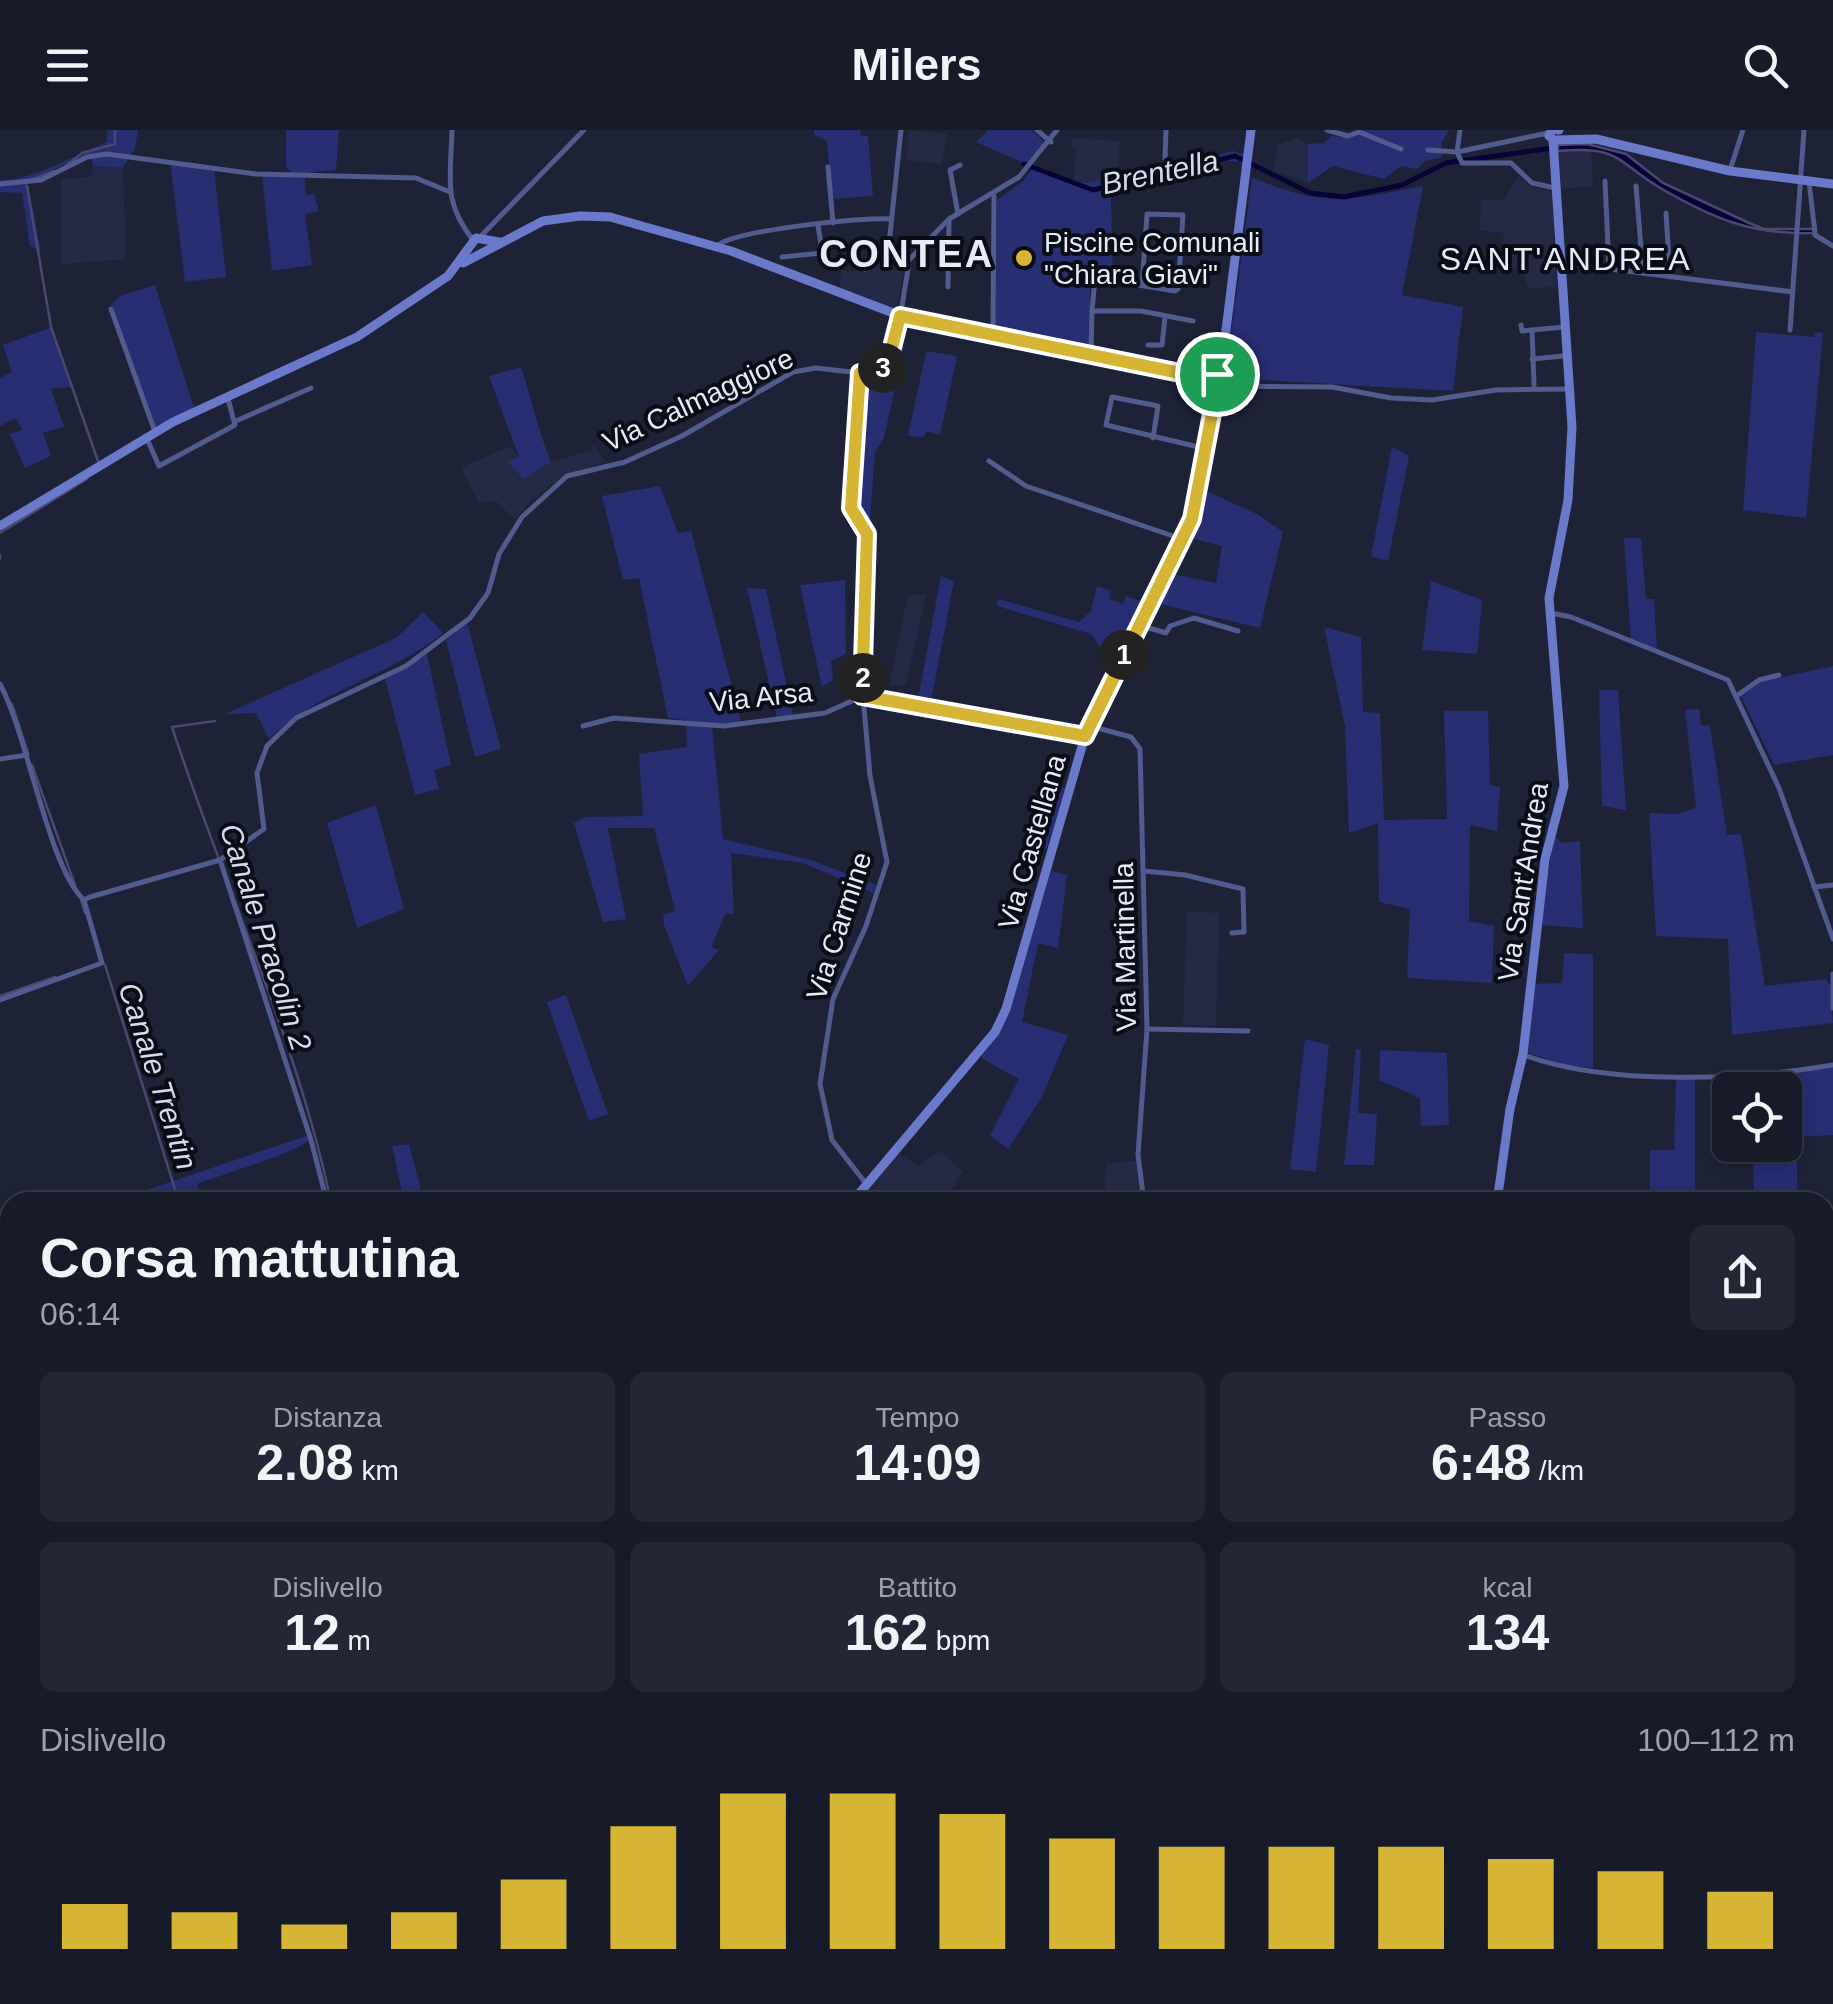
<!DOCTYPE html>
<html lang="it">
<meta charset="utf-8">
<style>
:root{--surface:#161a29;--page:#232735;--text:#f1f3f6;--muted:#9ea1a8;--line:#353846;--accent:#d6b534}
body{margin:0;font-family:Arial,sans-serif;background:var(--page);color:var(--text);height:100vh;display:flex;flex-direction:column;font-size:38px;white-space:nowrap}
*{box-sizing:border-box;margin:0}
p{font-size:32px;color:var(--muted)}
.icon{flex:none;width:55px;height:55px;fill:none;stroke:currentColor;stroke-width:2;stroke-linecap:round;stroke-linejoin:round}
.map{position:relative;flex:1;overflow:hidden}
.drawer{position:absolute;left:0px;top:1062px;width:1835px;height:812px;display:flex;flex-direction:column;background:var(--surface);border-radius:30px 30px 0 0;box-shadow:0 5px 15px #0003,0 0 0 2px var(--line)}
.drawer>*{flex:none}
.tools{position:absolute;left:1712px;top:942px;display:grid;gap:20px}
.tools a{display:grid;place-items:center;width:90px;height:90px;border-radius:15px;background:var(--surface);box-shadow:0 5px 15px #0003,0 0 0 2px var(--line);font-size:50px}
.pin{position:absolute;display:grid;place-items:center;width:85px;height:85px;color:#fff;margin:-42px;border:5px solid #fff;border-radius:50%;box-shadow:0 2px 10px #0007}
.km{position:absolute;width:50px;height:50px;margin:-25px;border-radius:50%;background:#222;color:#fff;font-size:28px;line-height:50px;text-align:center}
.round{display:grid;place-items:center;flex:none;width:105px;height:105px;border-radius:15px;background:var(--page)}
.head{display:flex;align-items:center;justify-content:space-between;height:170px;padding:0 40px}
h1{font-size:55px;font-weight:800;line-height:75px}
.figures{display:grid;grid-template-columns:repeat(3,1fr);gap:15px;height:170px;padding:10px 40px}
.figures div{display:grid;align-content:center;border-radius:15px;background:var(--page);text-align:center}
.figures b{font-size:50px;font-weight:800}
.figures small{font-size:28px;font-weight:400}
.figures p{font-size:28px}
.chart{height:280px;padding:20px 40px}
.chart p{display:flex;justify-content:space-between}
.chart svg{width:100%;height:180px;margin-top:10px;stroke:var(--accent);stroke-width:6}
header{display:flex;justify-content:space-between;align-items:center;height:130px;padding:0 40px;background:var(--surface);font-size:45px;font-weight:800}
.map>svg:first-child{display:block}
.built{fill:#242a45}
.green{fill:#272e71}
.water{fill:#070337;stroke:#4a4871;stroke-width:2.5}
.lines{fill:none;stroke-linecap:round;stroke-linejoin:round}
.stream{stroke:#4a4871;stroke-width:2.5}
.canal{stroke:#070337;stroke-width:5}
.street{stroke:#515b8d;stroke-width:5}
.secondary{stroke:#6a79c9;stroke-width:9}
.rail{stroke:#a5a9ba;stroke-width:2.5;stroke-dasharray:18 18;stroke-linecap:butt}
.route-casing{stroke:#fff;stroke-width:20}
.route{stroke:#d6b534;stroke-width:12}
.poi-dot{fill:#d6b534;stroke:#0a0c16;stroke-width:4}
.labels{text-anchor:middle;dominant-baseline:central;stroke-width:8;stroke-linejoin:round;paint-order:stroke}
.poi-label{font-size:28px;fill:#e6eaf9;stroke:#0a0c16;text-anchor:start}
.street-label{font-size:28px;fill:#e6eaf9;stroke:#0a0c16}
.water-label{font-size:30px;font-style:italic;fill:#d5dbf0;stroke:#0a0c16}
.quarter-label{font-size:32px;letter-spacing:2.5px;fill:#e6eaf9;stroke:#0a0c16}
.district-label{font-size:38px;font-weight:bold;letter-spacing:2.5px;fill:#e6eaf9;stroke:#0a0c16}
</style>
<header><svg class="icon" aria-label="menu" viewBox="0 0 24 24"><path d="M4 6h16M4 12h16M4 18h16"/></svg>Milers<svg class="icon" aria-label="search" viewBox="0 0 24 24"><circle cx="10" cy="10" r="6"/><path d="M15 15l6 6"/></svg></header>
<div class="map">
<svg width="1833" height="1874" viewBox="0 0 1833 1874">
<rect width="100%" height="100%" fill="#1d2237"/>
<g class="built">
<path d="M908,0L947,4L942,34L907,30Z"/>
<path d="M1072,8L1120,11L1117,51L1085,55L1074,51L1076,19L1071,17Z"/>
<path d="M1297,8L1308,14V53L1274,41L1278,15Z"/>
<path d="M1591,19L1593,56L1560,59L1558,21Z"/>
<path d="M93,36L123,38L126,129L62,134L61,49L92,47Z"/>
<path d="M1519,45L1529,56L1552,62L1557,157L1528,158L1523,144L1500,126L1504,103L1480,100L1481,70H1504Z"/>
<path d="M867,125L891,128L904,138L898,177L893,180L840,159L841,141H866Z"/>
<path d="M593,314L606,332L561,348L531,370L515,390L496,371L479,373L461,338L510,316L519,327L508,332L524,350L551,332L592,320Z"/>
<path d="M926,464L906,555H889L908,465Z"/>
<path d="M1187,781L1219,783L1216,895H1183Z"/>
<path d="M940,1021L963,1041L943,1072H880L867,1063L899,1024L918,1036Z"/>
<path d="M1136,1031L1142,1072H1104L1106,1033Z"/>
</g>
<g class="green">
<path d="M107,0H138L135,18L123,38L93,36L92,27L118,26L116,22L89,24L27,51L41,121L30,116L22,63L0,62V50C32,51 74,25 107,12Z"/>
<path d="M286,0H339L336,40L304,43L306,65L314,64L319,81L305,84L312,135L272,141L262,44L292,42L286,37Z"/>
<path d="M814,0H860L861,6H868L873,66L832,69L827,11L814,5Z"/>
<path d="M988,0H1031L1047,14L1026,34L976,12Z"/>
<path d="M1363,0H1449L1441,14L1442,27L1425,31L1417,39L1401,36L1384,49L1333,36L1308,53V14L1324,13L1331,6L1350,8Z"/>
<path d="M1233,21L1246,25L1245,31H1222L1111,63L1113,153L1090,149V215L995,199L997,70L1024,50L1034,36L1083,53L1137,43L1142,46Z"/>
<path d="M170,30L214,37L226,147L185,152Z"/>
<path d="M1252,47C1325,79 1348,70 1423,56L1402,165L1463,177L1453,261L1225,248Z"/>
<path d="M155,155L194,278L156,298L111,175L120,166Z"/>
<path d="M52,197L73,257L51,259L64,297L43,303L51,326L25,338L10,304L22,300L16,288L0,296V248L12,242L3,215Z"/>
<path d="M1756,202L1814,207L1815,202L1823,203L1806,388L1743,380Z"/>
<path d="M898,216L904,217L884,308L875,322L869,402L855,369L866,244L880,241Z"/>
<path d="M926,221L957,226L940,305L926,301L924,307L908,306Z"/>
<path d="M521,237C532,270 538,300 551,332L524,350L508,332L519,327L489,246Z"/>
<path d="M1392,317L1409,326L1388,431L1371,426Z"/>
<path d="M660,356L678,403L691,401L742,595H712L723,709L811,730L876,755L873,763L803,733L731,723L734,784L726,783L711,817L719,820L688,856L664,795L663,785L675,781L654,698H608L626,789L603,792L574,693L585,687L643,686L639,624L687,617L686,590L668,588L639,448L623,450L602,366Z"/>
<path d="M1204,360L1257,384L1283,402L1260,498L1156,473L1168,443L1216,453L1222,416L1186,407Z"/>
<path d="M1624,408H1641L1646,469H1654L1657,521L1631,510Z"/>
<path d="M941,446L954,451L930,576L917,574Z"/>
<path d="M845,450L846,524L831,531L833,550L822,557L800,455Z"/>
<path d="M1431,451L1482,470L1477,524L1422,520Z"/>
<path d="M1097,456L1111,461L1109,469L1123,474L1126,466L1145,473L1118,527L1106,525L1091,504L997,476L998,469L1079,492L1091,481Z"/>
<path d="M747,458L766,459L793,585L777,588Z"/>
<path d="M423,482L443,503C389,547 318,560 269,609L256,583L225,584L396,508Z"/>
<path d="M467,492L501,619L475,627L446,510Z"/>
<path d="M1324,497L1361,507L1363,582L1380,583L1384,690L1447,689L1444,581H1488L1490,655L1500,657L1497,701L1470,695L1469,791L1494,796L1492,853L1407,848L1410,779L1379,772L1378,693L1349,703L1345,596Z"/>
<path d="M427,524L451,635L434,640L439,659L415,665L385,548Z"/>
<path d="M1833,536V625L1774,635L1741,566L1760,552Z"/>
<path d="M1599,560H1618L1626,680L1602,676Z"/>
<path d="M1699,579L1701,595L1710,596L1727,705L1741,704L1765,856L1826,849L1830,855L1833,893L1732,905L1728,809L1656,806L1649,683L1676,684L1696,678L1685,580Z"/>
<path d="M1042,652L1065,658L1047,719L1023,709Z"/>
<path d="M376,675L404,779L357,798L327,693Z"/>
<path d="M1554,706L1562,713L1580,711L1583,798L1539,795Z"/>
<path d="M1051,741L1067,745L1058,818L1038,813L1022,892L1068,905L1042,967L1008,1019L990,1005L1019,949L981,928L1009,881Z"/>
<path d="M1564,823L1593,824V938L1565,935L1527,922L1532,854L1562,853Z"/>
<path d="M566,865L608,984L589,991L547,872Z"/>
<path d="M1305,909L1329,915L1316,1042L1290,1039Z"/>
<path d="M1356,919H1361L1358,983L1377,984L1374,1035H1344Z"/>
<path d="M1380,920L1447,923L1449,995L1421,996L1420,968L1379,950Z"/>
<path d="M1833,935V1005L1797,1007V1072H1754L1753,1015H1785V960H1752V948Z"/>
<path d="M1676,948L1695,949V1072H1657V1064L1650,1063V1020H1674Z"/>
<path d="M306,1006L310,1009C294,1025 224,1043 197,1054L203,1072H177L172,1062L145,1072H111Z"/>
<path d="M409,1014L424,1072H404L392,1016Z"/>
<path d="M1833,1102V1307H1825V1103Z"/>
</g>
<path class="water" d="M1587,14L1626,24L1663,53L1749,93L1764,99H1813L1814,103C1752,105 1714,89 1662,59C1614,31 1623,16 1558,21V15Z"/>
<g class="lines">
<g class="stream">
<path d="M66,36L82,23L115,14V0"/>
<path d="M33,49L54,41"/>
<path d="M27,56L51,197L99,334"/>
<path d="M0,403L87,349"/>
<path d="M0,425V429"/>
<path d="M12,574L28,623"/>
<path d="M215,591L172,597C223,755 297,909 331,1072"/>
<path d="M32,635L75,755"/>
<path d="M80,767L85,783"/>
<path d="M105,835L179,1072"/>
<path d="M0,866L55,847"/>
<path d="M102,1865L120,1874"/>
</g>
<path class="canal" d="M1024,34L1093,60L1235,26L1310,63L1344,67L1402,55L1446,33L1552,18"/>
<g class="street">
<path d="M452,0C451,47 442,71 473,110"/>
<path d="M1037,0L1051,12"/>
<path d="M1327,0L1348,6L1359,2"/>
<path d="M1460,0L1457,22L1462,33H1511L1532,53L1555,58"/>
<path d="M1359,2L1401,19"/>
<path d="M1428,20L1457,22L1548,3"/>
<path d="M1165,29L1166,0"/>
<path d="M828,37L833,93"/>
<path d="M1730,40L1743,0"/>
<path d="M1605,51L1609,139"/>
<path d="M1809,52L1815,103"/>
<path d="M0,54L41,50L87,27L107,24L256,44L416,48L450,62"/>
<path d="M1636,56L1643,143"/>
<path d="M1666,83L1670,147"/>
<path d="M958,84L950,40L960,35"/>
<path d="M818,96L824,132L833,136"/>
<path d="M1815,105L1833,116"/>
<path d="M479,108L584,0"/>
<path d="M718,115C738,100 862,87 891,89"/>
<path d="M782,127L822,123"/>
<path d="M907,132L949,89L1019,47L1057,0"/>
<path d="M1563,133L1793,162"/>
<path d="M948,157L949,89"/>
<path d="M111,179L155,302"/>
<path d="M1092,181L1095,148L1175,161L1178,159L1183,85L1147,84L1142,155"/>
<path d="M1521,195L1522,201L1564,197"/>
<path d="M1532,200L1534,255"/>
<path d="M1790,200L1804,0"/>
<path d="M993,205L994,66"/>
<path d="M1148,215H1162L1165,187"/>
<path d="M1091,224L1092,181H1141L1193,191"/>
<path d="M1532,229L1563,226"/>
<path d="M860,243L851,377L867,404L863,566L870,646L887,732L866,796L833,869L820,954L832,1010L867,1055"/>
<path d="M1220,256L1332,257L1391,268L1432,270L1496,260L1569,259"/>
<path d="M236,291L311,258"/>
<path d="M1153,308L1158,276L1112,267L1106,295L1207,319"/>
<path d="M147,309L159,336L235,295L228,269"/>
<path d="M989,331L1026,356L1179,408"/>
<path d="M1551,483L1571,487L1728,550L1779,658L1833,809"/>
<path d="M1139,495L1166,503L1170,496L1194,488L1238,501"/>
<path d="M0,554C28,606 48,735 83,769"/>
<path d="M1738,565L1759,550L1779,545"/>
<path d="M583,596L614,588L724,596L825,583L863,566L1085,606"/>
<path d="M1090,596L1131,607L1140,619L1147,899L1138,1025L1144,1072"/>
<path d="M0,629L27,625"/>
<path d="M220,730L311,1010L327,1072"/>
<path d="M1144,741L1185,745L1243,759L1244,802L1232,803"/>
<path d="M1814,757L1833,755"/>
<path d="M1833,844V878"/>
<path d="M0,870L102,833L84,770L90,767L220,730L264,699L257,643L267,616L296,588L406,536L470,488L488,463L499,424L522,387L567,346L625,332L682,306L793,242L816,238L860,243L887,237L894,225L908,139L889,114L901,0"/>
<path d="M1147,899L1248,901"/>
<path d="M1524,925C1608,956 1745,950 1833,935"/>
<path d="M1825,1098L1833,1097"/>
<path d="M0,1281L10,1280"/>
<path d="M1825,1733H1833"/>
<path d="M0,1834L10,1835"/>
<path d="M108,1865L126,1874"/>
<path d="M826,1865L838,1874"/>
<path d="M1024,1874L1029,1865"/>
<path d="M1147,1874L1149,1865"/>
</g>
<g class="secondary">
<path d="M1552,0L1549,6L1554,10L1596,9L1730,41L1833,54"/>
<path d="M1558,0H1559"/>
<path d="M463,133L543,91L580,86L610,87L731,121L909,189L1208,251"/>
<path d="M1188,244L1219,222"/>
<path d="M0,396L173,292L357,207L448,146L476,108L499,112"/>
<path d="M852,1072L995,902L1006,879L1085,606L1196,375L1219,256L1251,0"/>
<path d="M1497,1072L1510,979L1523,924L1545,729L1564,656L1549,468L1568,370L1572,297L1553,10"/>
<path d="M1825,1477H1833"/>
<path d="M408,1874L412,1865"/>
<path d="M1616,1874L1619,1865"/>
</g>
<g class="rail">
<path d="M1825,1439L1833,1428"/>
<path d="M1502,1874L1509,1865"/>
</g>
</g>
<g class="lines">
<defs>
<path id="route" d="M1217,244L1210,235L1201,242C1202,251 1209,249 1214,255V273L1192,389L1085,606L862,566L867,404L851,378L860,243L887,237L900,186L1195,246C1200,247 1204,249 1208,251L1217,244"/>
</defs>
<use href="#route" class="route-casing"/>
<use href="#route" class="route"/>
</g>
<circle class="poi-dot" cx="1024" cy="128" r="10"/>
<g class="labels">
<g class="poi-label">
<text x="1044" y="112">Piscine Comunali<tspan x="1044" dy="32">"Chiara Giavi"</tspan></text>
</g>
<g class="street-label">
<text transform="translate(698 270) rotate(-25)">Via Calmaggiore</text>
<text transform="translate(761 567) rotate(-6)">Via Arsa</text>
<text transform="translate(1032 712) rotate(-74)">Via Castellana</text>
<text transform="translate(1523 752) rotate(-81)">Via Sant'Andrea</text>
<text transform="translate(839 796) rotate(-72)">Via Carmine</text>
<text transform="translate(1125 817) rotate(-91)">Via Martinella</text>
</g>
<g class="water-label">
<text transform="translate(1160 42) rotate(-12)">Brentella</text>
<text transform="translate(266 807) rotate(72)">Canale Pracolin 2</text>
<text transform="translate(158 946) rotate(72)">Canale Trentin</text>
</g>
<g class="quarter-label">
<text x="1566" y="129">SANT'ANDREA</text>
</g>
<g class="district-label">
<text x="907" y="124">CONTEA</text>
</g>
</g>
</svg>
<div class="tools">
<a><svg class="icon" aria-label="locate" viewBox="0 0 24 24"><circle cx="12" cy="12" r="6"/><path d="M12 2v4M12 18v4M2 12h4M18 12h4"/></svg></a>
</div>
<div class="pin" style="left:1217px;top:244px;background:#1e9e55"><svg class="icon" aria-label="arrive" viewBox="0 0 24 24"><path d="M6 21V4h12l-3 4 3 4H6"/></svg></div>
<b class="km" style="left:1124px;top:525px">1</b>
<b class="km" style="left:863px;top:548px">2</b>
<b class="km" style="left:883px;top:238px">3</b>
<section class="drawer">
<div class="head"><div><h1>Corsa mattutina</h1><p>06:14</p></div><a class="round"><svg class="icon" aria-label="share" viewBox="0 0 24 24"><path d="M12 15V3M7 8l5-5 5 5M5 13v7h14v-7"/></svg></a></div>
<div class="figures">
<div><p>Distanza</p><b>2.08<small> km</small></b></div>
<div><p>Tempo</p><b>14:09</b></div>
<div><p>Passo</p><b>6:48<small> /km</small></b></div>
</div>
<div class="figures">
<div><p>Dislivello</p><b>12<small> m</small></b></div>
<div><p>Battito</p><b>162<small> bpm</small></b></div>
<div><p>kcal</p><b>134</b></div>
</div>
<div class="chart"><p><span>Dislivello</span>100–112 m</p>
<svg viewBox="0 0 160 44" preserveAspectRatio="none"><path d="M5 44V33M15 44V35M25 44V38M35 44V35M45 44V27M55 44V14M65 44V6M75 44V6M85 44V11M95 44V17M105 44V19M115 44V19M125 44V19M135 44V22M145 44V25M155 44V30"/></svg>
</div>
</section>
</div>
